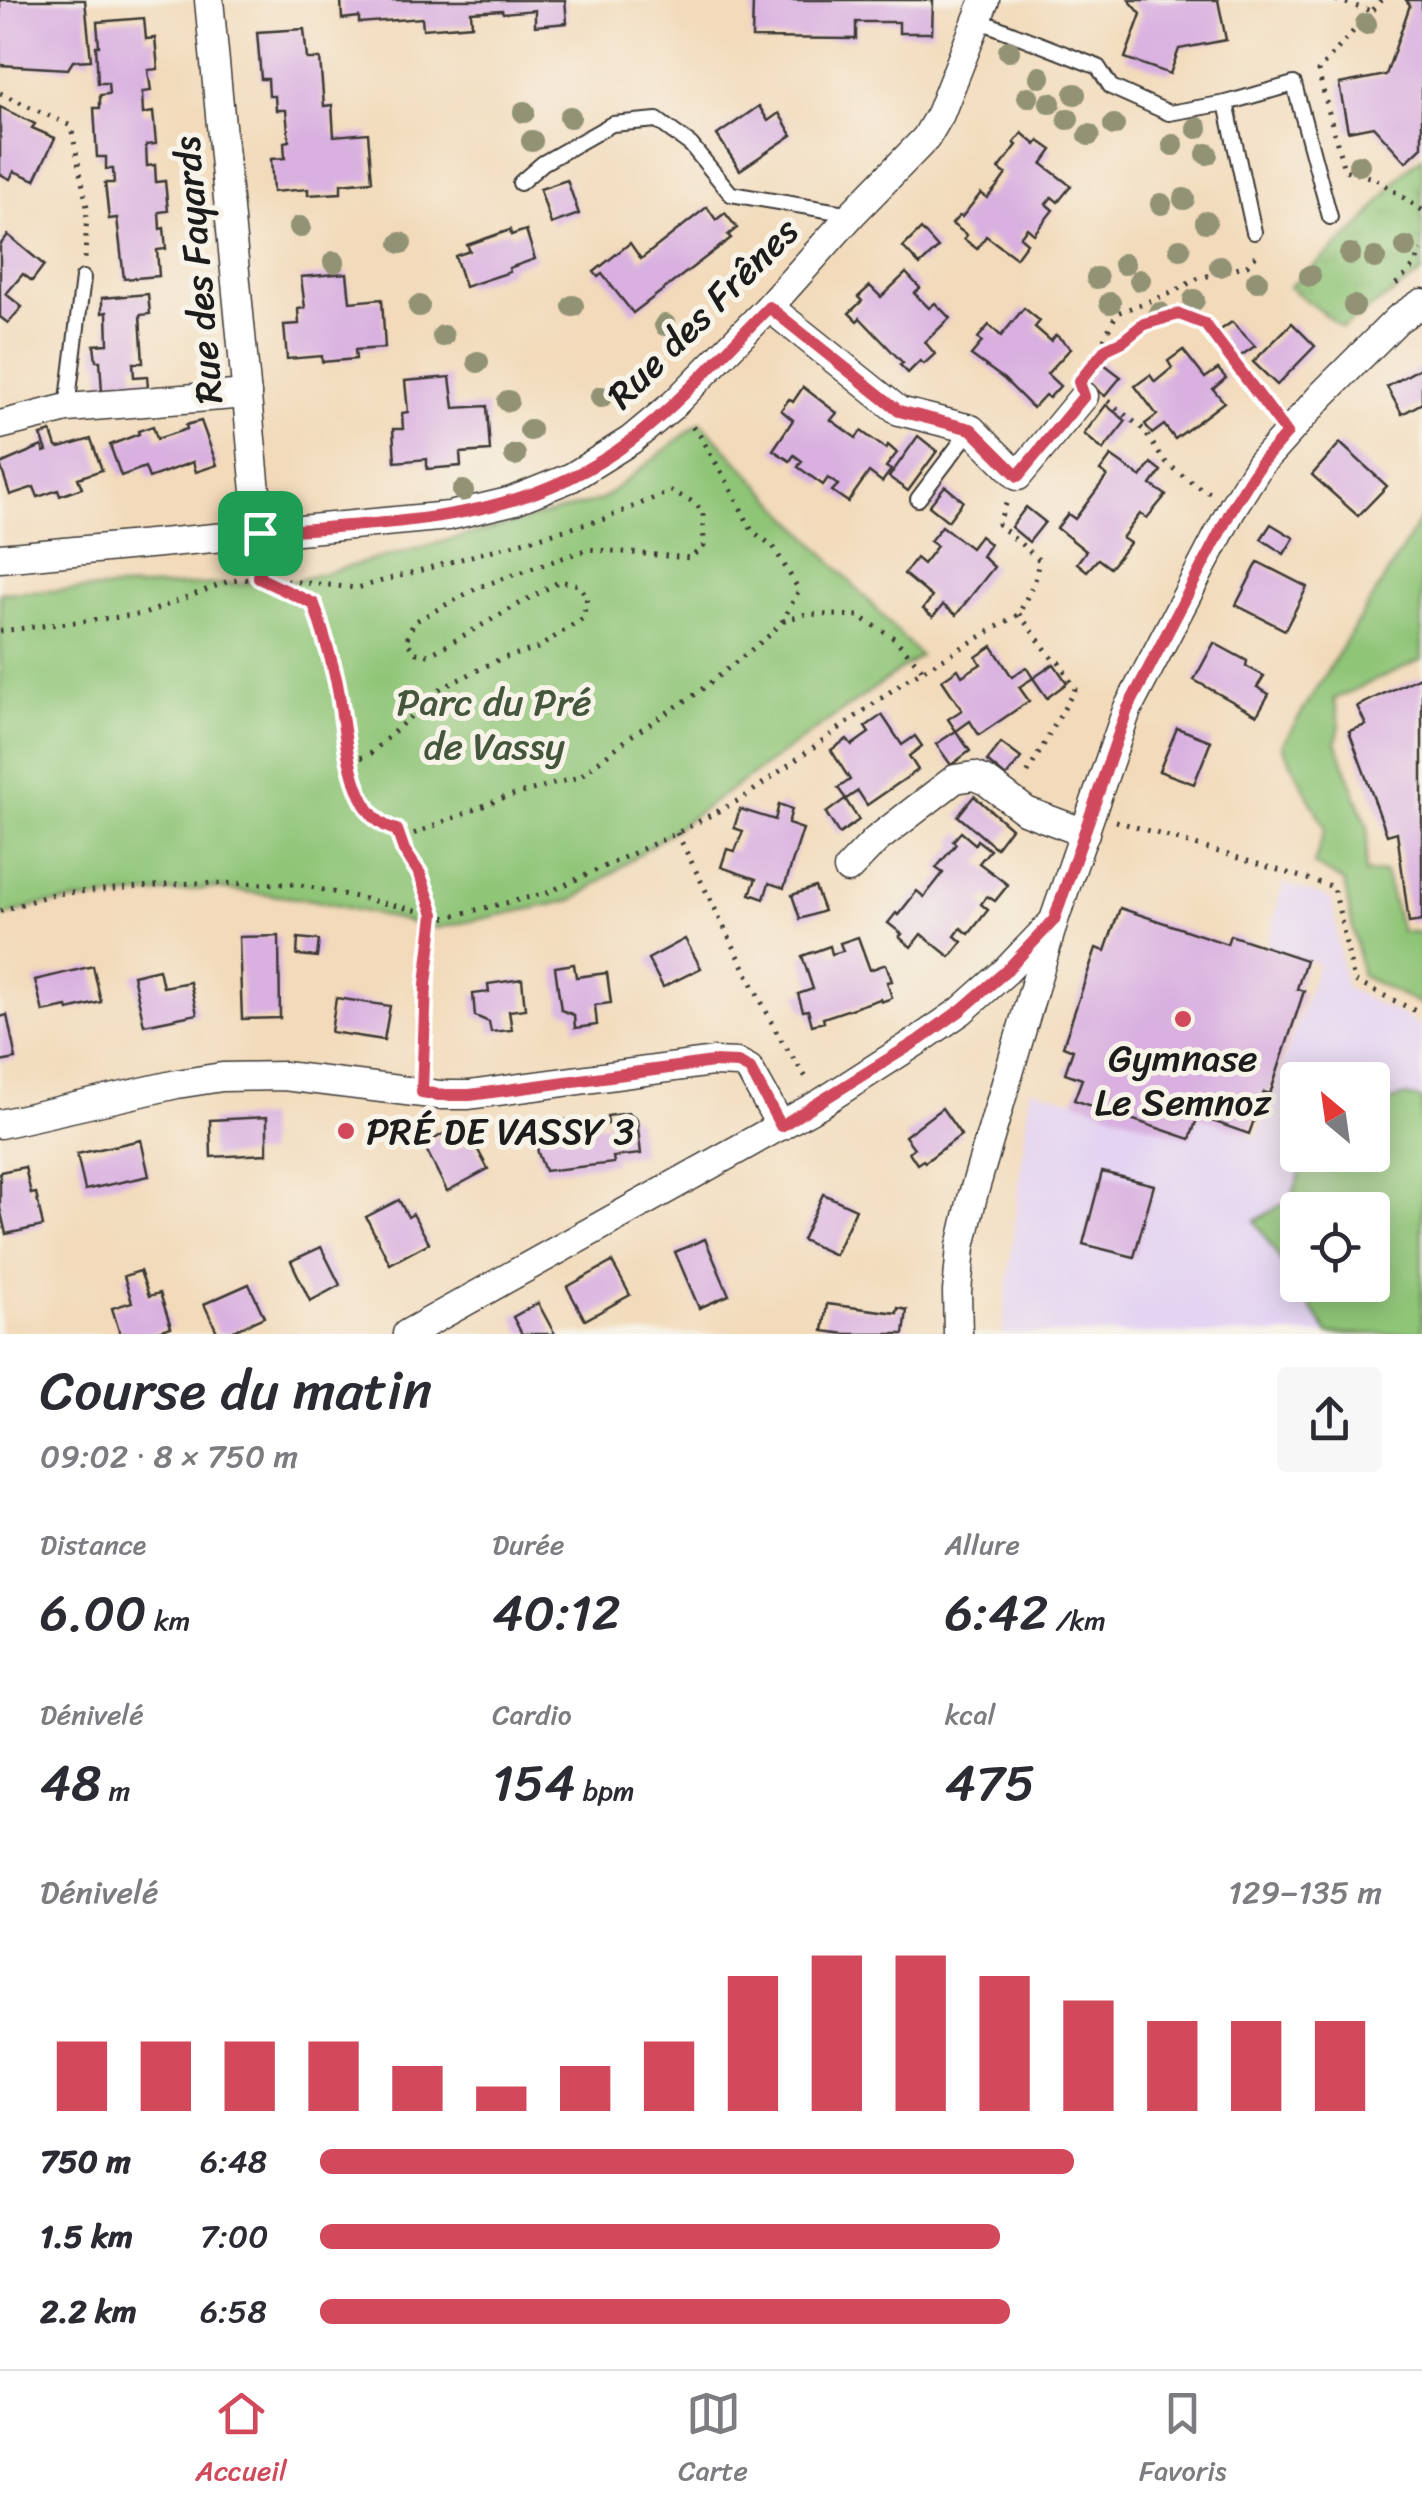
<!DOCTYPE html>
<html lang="fr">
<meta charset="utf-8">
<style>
:root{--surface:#fff;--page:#f7f7f7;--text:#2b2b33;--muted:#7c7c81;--line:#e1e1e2;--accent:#d1495b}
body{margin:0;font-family:Sriracha,sans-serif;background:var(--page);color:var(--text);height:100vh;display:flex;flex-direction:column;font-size:38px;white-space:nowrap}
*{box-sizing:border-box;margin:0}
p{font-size:32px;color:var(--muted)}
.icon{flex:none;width:55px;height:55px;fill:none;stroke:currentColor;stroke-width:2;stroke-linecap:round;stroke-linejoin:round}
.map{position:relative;height:1334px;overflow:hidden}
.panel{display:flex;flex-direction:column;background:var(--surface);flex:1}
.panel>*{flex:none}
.needle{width:65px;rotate:331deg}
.buttons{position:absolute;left:1280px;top:1062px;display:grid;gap:20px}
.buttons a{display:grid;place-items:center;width:110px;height:110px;border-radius:10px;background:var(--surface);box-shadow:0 5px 25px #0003;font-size:50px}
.pin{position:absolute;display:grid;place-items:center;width:85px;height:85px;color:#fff;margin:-42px;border-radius:20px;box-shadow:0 5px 15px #0006}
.round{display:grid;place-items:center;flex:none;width:105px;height:105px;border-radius:10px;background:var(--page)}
.summary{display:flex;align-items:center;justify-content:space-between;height:170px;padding:0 40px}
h1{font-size:55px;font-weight:600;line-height:75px}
.stats{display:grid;grid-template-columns:repeat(3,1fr);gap:15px;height:170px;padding:10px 40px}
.stats div{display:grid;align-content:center}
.stats b{font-size:50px;font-weight:600}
.stats small{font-size:28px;font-weight:400}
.stats p{font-size:28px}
.chart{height:280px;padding:20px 40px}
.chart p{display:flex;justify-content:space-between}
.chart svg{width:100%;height:180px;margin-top:10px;stroke:var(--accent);stroke-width:6}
ul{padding:0 40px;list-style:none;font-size:32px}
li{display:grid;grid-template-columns:160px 120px 1fr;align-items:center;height:75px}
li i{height:25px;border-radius:12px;background:var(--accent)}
.tab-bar{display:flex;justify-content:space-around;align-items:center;height:140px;border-top:2px solid var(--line);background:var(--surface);font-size:28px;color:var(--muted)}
.tab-bar a{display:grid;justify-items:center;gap:5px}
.tab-bar .current{color:var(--accent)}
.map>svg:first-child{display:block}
.built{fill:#e4d3f2;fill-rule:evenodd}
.grass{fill:url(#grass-tufts);stroke:#56704a;stroke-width:2.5}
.park{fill:#8fc577;stroke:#56704a;stroke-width:2.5;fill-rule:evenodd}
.building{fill:#d9b0e0}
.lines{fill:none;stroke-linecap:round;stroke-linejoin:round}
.lane-casing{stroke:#3c3834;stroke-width:18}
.street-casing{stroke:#3c3834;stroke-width:31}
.path{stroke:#3c3834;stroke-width:5;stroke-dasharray:2.5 8;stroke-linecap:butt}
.lane{stroke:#fff;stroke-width:14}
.street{stroke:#fff;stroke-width:28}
.tree{fill:#929275}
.route-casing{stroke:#fff;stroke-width:20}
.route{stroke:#d1495b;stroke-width:12}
.poi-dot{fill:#d1495b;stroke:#f7f3e8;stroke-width:4}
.labels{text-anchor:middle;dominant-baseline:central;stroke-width:10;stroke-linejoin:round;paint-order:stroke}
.street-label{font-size:38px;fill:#1c1c1c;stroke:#f7f3e8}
.park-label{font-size:38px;fill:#44573c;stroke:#f7f3e8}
.poi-label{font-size:38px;fill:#1c1c1c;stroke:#f7f3e8}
</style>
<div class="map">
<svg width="1422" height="1334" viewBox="0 0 1422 1334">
<defs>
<pattern id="grass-tufts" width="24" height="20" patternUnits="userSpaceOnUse" patternTransform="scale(2.5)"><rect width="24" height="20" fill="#8fc577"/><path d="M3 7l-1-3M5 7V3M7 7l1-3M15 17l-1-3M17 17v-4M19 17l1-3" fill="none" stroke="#7ba966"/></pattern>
</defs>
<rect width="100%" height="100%" fill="#f7f3e8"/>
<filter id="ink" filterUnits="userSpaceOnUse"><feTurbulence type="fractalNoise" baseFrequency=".01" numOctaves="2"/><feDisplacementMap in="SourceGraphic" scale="20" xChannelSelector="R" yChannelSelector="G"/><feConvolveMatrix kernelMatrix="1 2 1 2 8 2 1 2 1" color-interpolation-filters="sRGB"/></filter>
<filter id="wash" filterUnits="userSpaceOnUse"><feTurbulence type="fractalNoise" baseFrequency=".0048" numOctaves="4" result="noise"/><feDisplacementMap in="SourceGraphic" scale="40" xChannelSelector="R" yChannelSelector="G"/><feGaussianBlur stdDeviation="2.25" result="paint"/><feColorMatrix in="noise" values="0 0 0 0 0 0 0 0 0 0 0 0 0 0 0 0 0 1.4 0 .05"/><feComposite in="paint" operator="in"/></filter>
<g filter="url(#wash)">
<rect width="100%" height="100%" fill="#f2daba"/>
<path class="built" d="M1283,883L1332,899L1345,987L1422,1026V1334H1002L1030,1088L1074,1100L1189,1138L1198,1116L1257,1137L1318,964L1267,947ZM1298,1080H1372V1155H1298ZM1298,1210H1372V1285H1298Z"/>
<path class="grass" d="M1422,157V273L1342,328L1289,287L1360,227L1404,172Z"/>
<g class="park">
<path d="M701,422L920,656L574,900L437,928L312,900L212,888L37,905L0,918V593L294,581L601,500Z"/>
<path d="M1422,517V659L1334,699L1340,726L1336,742L1368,828L1365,873L1385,872L1401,931L1422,933V1005L1362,976L1344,882L1314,865L1325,828L1282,745Z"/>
<path d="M1406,1096L1422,1099V1334H1328L1255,1221L1291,1199L1307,1155H1372L1373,1107ZM1298,1210H1372V1285H1298Z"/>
</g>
<g id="blocks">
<g class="building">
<path d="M0,0H85L91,60L73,61L68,69L0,65Z"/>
<path d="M341,0H565L567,23L535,26V10L503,13L502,10L471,12L472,25L423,29L422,18L359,23V17L342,19Z"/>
<path d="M753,0H933L932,33H899V22H856V39L752,38Z"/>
<path d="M1129,0H1218L1226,40L1179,49L1170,74L1125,58L1141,14Z"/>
<path d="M1406,0H1422V147L1406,162L1373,126L1348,131L1339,84L1386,75L1410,5Z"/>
<path d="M144,18L146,39L155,38L158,69L148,70L151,91L142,92L143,114L153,112L156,144L146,145L147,166L155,165L156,182L165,181L168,211L159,212L160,229L164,228L166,249L157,250L159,276L124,279L117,218L109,219L105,183H114L113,169H106V157H97L94,108H100V95L109,94L108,83H98L96,46H99L97,22Z"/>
<path d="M304,29L307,59H320L324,106L332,105L334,136L368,133L372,181L341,184V193L308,195V189L273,192L271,159L285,158L284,142L289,141L286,110H276L275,96H269L268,79H261L257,32Z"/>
<path d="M759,106L768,121L779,113L792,135L740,170L717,135Z"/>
<path d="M0,107L35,124L32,128L55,138L35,180L14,171L10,179L0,174Z"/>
<path d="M1022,133L1036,145L1039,141L1052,150L1042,164L1071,186L1058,202L1052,197L1046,204L1053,210L1034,234L1027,228L1020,237L1027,243L1016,258L986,236L977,249L964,239L967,235L952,224L959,216L962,217L981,193L987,198L999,184L1006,174L999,169L1017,145L1014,143Z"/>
<path d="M567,180L579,214L551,224L540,189Z"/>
<path d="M707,207L716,220L725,213L737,228L728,235L731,238L633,313L602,274L598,277L594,272L630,243L641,259Z"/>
<path d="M921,229L938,248L920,265L903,247Z"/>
<path d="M510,230L511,235L526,230L535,259L509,268L510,272L465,287L455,256L470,251L467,245Z"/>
<path d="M8,235L44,265L32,281L23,274L6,294L22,307L8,323L0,317V245Z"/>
<path d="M347,273L350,302L382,299L385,348L355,350L356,359L322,362V356L287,359L284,325L299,324L298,309L305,308L301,277Z"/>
<path d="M906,273L920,288L914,293L929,308L935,303L950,318L925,342L935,354L924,364L920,361L908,373L900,365L903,363L860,318L857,321L849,313L862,301L858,297L870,286L881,297Z"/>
<path d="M148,294L150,314L140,315L143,363H133L134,377L147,376L148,388L102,392L100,361H96L94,345L108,344L107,312L102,313V298Z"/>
<path d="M1024,308L1040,321L1035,327L1051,341L1056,335L1071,348L1047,374L1060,386L1049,398L1045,395L1033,408L1004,379L971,355L982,342L978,338L989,325L1001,336Z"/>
<path d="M1232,322L1255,346L1236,359L1221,340L1224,338L1219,331Z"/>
<path d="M1292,323L1315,346L1277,385L1253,362Z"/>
<path d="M1183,350L1205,378L1218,369L1226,378L1213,389L1224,402L1175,439L1164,425L1152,434L1145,424L1157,415L1135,386L1150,375L1155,382L1172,368L1168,361Z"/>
<path d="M1100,361L1121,377L1105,396L1085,381Z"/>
<path d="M1422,367V403L1402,414L1387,387Z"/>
<path d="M450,377L454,408L487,406L490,451L460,453L461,466L427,469V459L395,462L393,429H403L402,413L408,412L405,381Z"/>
<path d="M803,387L837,413L831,420L856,438L861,431L886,449L888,445L897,453L886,467L891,470L882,482L869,472L848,502L832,491L838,485L828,478L823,485L798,467L802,461L794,455L790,461L773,450L793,420L781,410L789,399L793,402Z"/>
<path d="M1106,405L1126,421L1103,450L1084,434Z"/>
<path d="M201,421L217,465L196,472L193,462L149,478L145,467L121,476L110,445L139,434L138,431L153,426L157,439L187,429L186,425Z"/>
<path d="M51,432L56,447L60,448L91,439L102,470L78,478L82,488L60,496L58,490L38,497L34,487L10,495L0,464L42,446L44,452L47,451L41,435Z"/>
<path d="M918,436L937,451L908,491L889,477Z"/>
<path d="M1340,443L1387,486L1358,516L1312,475Z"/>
<path d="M1111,456L1141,477L1151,463L1161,471L1151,485L1166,495L1147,518L1140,514L1122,538L1130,543L1110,568L1098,559L1087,571L1077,563L1086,551L1057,528L1068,514L1075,519L1107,476L1100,471Z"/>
<path d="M945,486L963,501L948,521L929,506Z"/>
<path d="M1026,507L1045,522L1029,542L1011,527Z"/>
<path d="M1271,524L1294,538L1284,554L1261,539Z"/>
<path d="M942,526L971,548L980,536L990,544L982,556L994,567L956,615L943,605L933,617L923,609L932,597L904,574L916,558L923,564L937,546L930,541Z"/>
<path d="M1258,562L1307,587L1285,630L1236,605Z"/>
<path d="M1214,643L1247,661L1246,666L1264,676L1257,687L1269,694L1257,715L1194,680Z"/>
<path d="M992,646L1012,677L1026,667L1033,678L1019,687L1029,701L979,735L970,721L956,731L948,719L962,710L942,680L958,669L962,676L981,664L976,657Z"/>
<path d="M1054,664L1067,683L1047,698L1033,678Z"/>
<path d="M1422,676V921L1409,923L1397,832L1387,835L1349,731L1366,725L1357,706Z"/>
<path d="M882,715L902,745L915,736L922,746L909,756L918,770L867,805L858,791L846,799L838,788L850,780L831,750L847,739L852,745L869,733L865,727Z"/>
<path d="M1177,728L1211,741L1194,784L1159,771Z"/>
<path d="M956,731L970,751L951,765L936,744Z"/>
<path d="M1001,743L1021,758L1006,777L987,761Z"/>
<path d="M974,796L1011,828L996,848L958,816Z"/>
<path d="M845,799L859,820L839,834L826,813Z"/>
<path d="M779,804L792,809L788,824L803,829L784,888L769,883L764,899L750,894L756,879L721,867L727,849L735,851L743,831L734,828L740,809L775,820Z"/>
<path d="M961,832L975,844L977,840L990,850L979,863L1008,885L995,901L987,896L981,904L988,910L969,934L961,928L955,936L962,942L950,957L921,934L911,947L899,937L902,934L888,923L896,913L898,915L917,891L924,897L936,882L943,873L936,868L956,844L953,841Z"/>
<path d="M815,887L824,911L800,919L792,895Z"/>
<path d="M1120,908L1227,944L1230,935L1306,960L1297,989L1304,991L1270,1094L1264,1092L1249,1134L1198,1116L1190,1139L1074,1100L1082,1079L1065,1073L1073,1050L1063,1046L1096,948L1105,951Z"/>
<path d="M279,936L280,1018L242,1019L239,937Z"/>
<path d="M858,937L870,970L886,964L892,981L887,982L892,998L881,1002L880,999L823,1018L824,1022L812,1025L808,1010L803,1011L798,994L813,989L802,956L830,946L832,954L843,951L840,943Z"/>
<path d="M298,938L319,940L317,957L297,955Z"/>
<path d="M685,939L701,968L663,987L648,959Z"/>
<path d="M574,964L576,977L607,973L611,1003L595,1005L597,1025L575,1028L574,1015L561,1010L555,967Z"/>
<path d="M93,966L101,1002L68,1010L67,1007L43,1012L35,980Z"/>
<path d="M159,969L163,987L190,982L197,1014L144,1025L133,975Z"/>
<path d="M522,979L525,1009L509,1011L512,1030L491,1032L489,1022L475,1016L473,994L489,992L488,984Z"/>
<path d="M336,998L390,1006L384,1040L331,1032Z"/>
<path d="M7,1015L16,1059L0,1062V1017Z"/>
<path d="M942,1108L961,1135L925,1162L923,1160L917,1164L909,1152L914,1148L905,1136Z"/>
<path d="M628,1113L637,1120L641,1154L613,1157L614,1163L545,1171L538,1153L534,1124L566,1120L567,1129L608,1124L607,1116Z"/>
<path d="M267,1117V1154L211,1157L210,1120Z"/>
<path d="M443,1134L451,1150L472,1139L488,1169L447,1191L424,1145Z"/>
<path d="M141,1140L149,1176L85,1190L77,1154Z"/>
<path d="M25,1167L31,1194L36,1193L43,1226L6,1234L0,1208V1172Z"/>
<path d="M1102,1172L1154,1185L1134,1257L1083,1244Z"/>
<path d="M823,1194L856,1209L835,1255L802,1240Z"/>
<path d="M399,1200L408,1217L413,1214L429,1243L390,1264L366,1217Z"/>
<path d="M705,1239L729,1295L699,1308L675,1252Z"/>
<path d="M321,1247L340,1285L310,1301L291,1261Z"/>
<path d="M612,1262L630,1295L585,1320L567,1287Z"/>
<path d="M140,1271L149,1296L160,1293L171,1327L149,1334H120L112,1308L132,1302L124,1276Z"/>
<path d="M249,1284L264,1317L227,1334H218L204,1304Z"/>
<path d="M538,1303L552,1329L555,1334H522L513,1317Z"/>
<path d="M827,1304L897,1313L898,1308L907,1310L904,1334H846L823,1331Z"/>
</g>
</g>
</g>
<g filter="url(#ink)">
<use href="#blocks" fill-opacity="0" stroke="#3c3834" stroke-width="2.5"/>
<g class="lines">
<defs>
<g id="lane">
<path d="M978,20L1098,67L1111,87L1169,113L1226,103"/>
<path d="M520,183L543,163L612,124L657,120L691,145L731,194L851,214"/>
<path d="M1254,232L1226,103L1294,84L1330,217"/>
<path d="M67,408L83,278"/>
<path d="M918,499L971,429"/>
</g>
<g id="street">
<path d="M209,0L260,533"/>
<path d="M769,307L899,411L971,429L1018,476L1084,396"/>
<path d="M0,425L67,408L247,394"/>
<path d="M0,558L449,516L512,501L572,477L631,440L673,405L769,307L852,214L926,138L940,114L985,0"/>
<path d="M848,869L876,840L955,779L974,776L986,781L1026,811L1085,833"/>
<path d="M0,1124L177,1084L222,1077L284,1076L439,1095H469L713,1062L738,1063L749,1069L781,1126"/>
<path d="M407,1334L821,1103L919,1040L961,1011L1006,971L1052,923"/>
<path d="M958,1334L957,1292L961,1247L973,1195L1054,920L1127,710L1234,505L1260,464L1322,395L1398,319L1422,303"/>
</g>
</defs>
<use href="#lane" class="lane-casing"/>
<use href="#street" class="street-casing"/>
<g class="path">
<path d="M1336,0L1371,11"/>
<path d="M1381,0L1318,71L1344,170L1376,179L1422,210"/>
<path d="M0,93L71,126L87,207L85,260"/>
<path d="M1396,284L1414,266L1422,251"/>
<path d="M1106,349L1103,341L1117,313L1169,294L1197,279L1247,265L1260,251"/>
<path d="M1089,368L1106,349L1123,341L1144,324L1179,315L1205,324L1270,411"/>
<path d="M1108,401L1143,429L1164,461L1196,486L1210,493"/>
<path d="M259,561V578L315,604L336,682L353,776L366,808L386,828L413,834L503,798L579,777L631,736L696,694L771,634L782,622L799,590L773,546L752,531L729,485L700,436L690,424"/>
<path d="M1019,614L1053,659L1058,660L1075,689L1025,778"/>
<path d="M783,621L806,614L859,616L894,638L923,670"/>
<path d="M0,631L144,614L229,581L259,578L357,588L604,519L671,491L691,501L703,511L704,546L690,558L588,549L479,587L414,622L406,641L416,653L429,655L560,581L579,585L587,597L583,618L538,648L500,659L440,689L369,755L350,761"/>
<path d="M1116,821L1334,887L1354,981L1422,1014"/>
<path d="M397,830L404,851L419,874L434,914L426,983L423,1068"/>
<path d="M677,833L778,1035L809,1082"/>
<path d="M0,911L53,894L191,883L296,884L434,914L443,918L547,893L677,833L743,798L905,681L1019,614L1035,580L1039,560L998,524L1008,499"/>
</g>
<use href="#lane" class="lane"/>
<use href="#street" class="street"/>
</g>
<g class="tree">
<circle cx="1366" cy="24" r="11"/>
<circle cx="1009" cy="51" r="11"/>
<circle cx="1040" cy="77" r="11"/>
<circle cx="1075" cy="94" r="11"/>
<circle cx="1028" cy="97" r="11"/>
<circle cx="1050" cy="103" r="11"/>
<circle cx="524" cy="112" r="11"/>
<circle cx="570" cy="117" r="11"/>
<circle cx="1068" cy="119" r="11"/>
<circle cx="1114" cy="125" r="11"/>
<circle cx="1197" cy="128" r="11"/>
<circle cx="1089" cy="135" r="11"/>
<circle cx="532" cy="141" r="11"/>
<circle cx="1173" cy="145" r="11"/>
<circle cx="1207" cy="154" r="11"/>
<circle cx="1359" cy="165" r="11"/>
<circle cx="1184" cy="199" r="11"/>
<circle cx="1161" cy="204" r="11"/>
<circle cx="1206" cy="222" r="11"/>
<circle cx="300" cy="227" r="11"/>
<circle cx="401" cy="243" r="11"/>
<circle cx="1406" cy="247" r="11"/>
<circle cx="1180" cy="249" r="11"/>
<circle cx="1350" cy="254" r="11"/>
<circle cx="1375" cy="258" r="11"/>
<circle cx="334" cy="262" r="11"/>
<circle cx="1124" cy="264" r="11"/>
<circle cx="1220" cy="266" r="11"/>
<circle cx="1310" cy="276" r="11"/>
<circle cx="1097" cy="278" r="11"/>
<circle cx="1140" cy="280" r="11"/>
<circle cx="1257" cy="281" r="11"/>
<circle cx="1194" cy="300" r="11"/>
<circle cx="1110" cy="303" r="11"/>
<circle cx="419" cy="306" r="11"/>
<circle cx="573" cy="306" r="11"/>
<circle cx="1354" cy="306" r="11"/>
<circle cx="1160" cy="313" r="11"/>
<circle cx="665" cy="325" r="11"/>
<circle cx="443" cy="336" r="11"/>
<circle cx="478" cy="362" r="11"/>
<circle cx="601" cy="397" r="11"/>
<circle cx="508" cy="401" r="11"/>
<circle cx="530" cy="430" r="11"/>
<circle cx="515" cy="455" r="11"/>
<circle cx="463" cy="491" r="11"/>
</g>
</g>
<g class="lines" filter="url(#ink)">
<defs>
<path id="route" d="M769,307L899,411L971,429L1018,476L1084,396L1079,382L1106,349L1123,341L1144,324L1179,314L1205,324L1287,433L1260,464L1234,505L1127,710L1054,920L1006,971L961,1010L919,1040L781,1126L750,1069L738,1063L713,1062L470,1095H439L422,1092L426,984L434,914L420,874L404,850L397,830C345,819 346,721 336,679C330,654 322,629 314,604L259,578L260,533C392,521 521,525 632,440C682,401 724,352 769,307Z"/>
</defs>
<use href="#route" class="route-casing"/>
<use href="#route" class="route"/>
</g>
<g class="poi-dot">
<circle cx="1183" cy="1019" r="10"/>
<circle cx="346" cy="1131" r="10"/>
</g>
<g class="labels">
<g class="street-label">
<text transform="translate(198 270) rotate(-95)">Rue des Fayards</text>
<text transform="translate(703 313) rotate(-45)">Rue des Frênes</text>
</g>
<g class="park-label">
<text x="494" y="702">Parc du Pré<tspan x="494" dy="44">de Vassy</tspan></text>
</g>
<g class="poi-label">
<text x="1183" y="1058">Gymnase<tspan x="1183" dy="44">Le Semnoz</tspan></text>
<text x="366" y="1131" text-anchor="start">PRÉ DE VASSY 3</text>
</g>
</g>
</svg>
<div class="buttons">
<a><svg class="needle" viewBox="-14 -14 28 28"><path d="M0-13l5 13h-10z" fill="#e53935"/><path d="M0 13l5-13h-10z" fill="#7c7c81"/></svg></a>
<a><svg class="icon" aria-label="locate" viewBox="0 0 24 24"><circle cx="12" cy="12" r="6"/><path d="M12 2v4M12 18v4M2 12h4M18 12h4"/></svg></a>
</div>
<div class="pin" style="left:260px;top:533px;background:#1e9e55"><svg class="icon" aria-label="arrive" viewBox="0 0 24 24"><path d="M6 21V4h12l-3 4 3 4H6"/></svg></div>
</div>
<section class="panel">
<div class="summary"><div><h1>Course du matin</h1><p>09:02 · 8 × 750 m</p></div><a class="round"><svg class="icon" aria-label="share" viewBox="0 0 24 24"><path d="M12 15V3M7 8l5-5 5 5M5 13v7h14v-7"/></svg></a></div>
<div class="stats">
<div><p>Distance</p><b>6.00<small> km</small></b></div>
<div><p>Durée</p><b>40:12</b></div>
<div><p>Allure</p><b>6:42<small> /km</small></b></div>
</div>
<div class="stats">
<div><p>Dénivelé</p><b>48<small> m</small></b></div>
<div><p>Cardio</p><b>154<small> bpm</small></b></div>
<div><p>kcal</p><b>475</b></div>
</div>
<div class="chart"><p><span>Dénivelé</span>129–135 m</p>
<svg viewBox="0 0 160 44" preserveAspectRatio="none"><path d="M5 44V27M15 44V27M25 44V27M35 44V27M45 44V33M55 44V38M65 44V33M75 44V27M85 44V11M95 44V6M105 44V6M115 44V11M125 44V17M135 44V22M145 44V22M155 44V22"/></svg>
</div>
<ul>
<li><b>750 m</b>6:48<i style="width:71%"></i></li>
<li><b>1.5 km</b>7:00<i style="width:64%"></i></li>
<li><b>2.2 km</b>6:58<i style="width:65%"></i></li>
</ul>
</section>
<nav class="tab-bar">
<a class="current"><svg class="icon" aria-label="home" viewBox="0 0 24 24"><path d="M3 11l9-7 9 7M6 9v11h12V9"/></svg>Accueil</a>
<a><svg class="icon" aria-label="map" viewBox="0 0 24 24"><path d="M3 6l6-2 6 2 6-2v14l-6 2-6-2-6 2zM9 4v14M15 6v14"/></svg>Carte</a>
<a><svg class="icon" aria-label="saved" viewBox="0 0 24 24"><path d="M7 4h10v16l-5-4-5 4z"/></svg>Favoris</a>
</nav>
